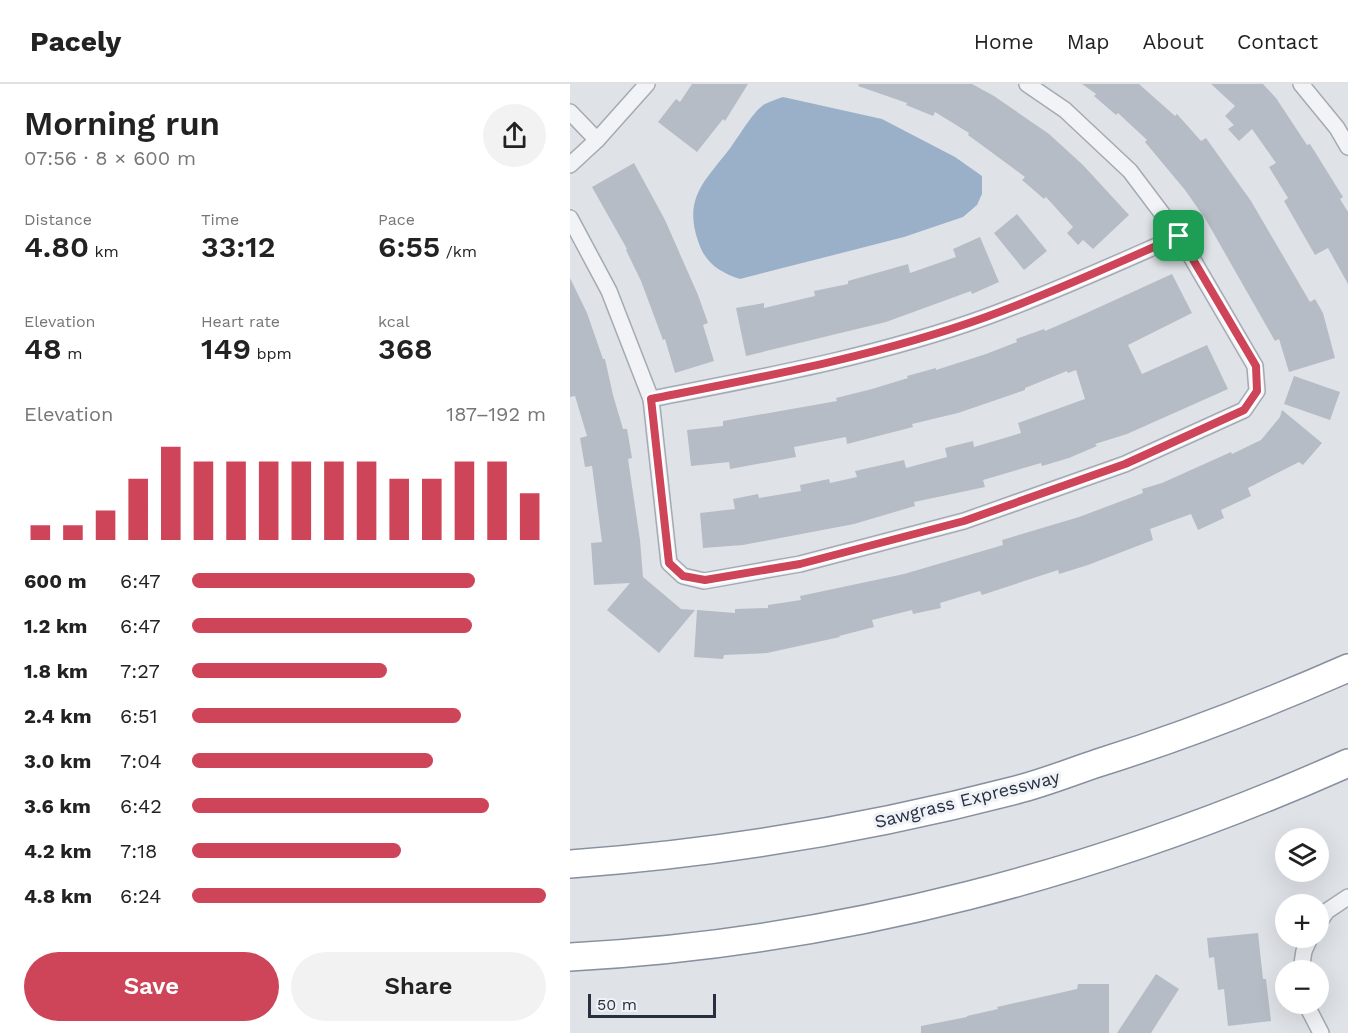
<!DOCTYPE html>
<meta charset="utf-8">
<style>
:root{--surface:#fff;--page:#f2f2f2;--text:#222;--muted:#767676;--line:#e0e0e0;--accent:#ce4458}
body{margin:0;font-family:"Work Sans",sans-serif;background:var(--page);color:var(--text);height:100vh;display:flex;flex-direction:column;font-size:22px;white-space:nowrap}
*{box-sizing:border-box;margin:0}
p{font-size:20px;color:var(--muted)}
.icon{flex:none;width:33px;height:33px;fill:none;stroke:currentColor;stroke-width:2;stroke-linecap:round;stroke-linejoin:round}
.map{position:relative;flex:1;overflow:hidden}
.panel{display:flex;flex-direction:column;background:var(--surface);width:570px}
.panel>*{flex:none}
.tools{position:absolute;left:705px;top:744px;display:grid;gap:12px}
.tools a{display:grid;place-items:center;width:54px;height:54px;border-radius:50%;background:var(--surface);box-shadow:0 6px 24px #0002;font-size:30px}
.scale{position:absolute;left:18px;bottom:15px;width:128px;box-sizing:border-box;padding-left:6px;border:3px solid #283040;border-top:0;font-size:16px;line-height:21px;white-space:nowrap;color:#283040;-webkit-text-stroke:4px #eff2f6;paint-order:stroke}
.pin{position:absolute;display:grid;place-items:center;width:51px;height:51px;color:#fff;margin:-26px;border-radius:12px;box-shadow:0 3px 9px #0006}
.round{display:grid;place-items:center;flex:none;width:63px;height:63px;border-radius:32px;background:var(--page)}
.headline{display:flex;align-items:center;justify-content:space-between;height:102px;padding:0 24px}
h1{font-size:33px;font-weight:600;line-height:45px}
.stats{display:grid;grid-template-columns:repeat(3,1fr);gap:9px;height:102px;padding:6px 24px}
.stats div{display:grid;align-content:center}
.stats b{font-size:30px;font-weight:600}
.stats small{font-size:16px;font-weight:400}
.stats p{font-size:16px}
.chart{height:168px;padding:12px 24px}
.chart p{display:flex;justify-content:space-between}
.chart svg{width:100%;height:108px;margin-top:6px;stroke:var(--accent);stroke-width:6}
.action{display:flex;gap:12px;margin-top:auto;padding:12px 24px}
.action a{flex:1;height:69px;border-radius:36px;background:var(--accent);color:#fff;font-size:24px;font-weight:600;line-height:69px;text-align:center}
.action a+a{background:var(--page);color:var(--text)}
ul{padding:0 24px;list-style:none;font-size:20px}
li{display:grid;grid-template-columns:96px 72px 1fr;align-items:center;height:45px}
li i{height:15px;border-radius:8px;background:var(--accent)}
header{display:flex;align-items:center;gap:36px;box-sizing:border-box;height:84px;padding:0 30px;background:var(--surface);border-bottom:2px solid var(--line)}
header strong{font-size:28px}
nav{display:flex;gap:33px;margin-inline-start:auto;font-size:21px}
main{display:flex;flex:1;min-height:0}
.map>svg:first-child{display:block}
.water{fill:#9ab0c9}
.building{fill:#b6bcc5}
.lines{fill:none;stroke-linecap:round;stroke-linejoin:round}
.minor-casing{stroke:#a4aab2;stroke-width:18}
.motorway-casing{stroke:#86909f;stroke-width:30}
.minor{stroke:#f2f3f7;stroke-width:15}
.motorway{stroke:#fff;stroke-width:27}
.route-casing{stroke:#fff;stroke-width:12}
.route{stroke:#ce4458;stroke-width:8}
.labels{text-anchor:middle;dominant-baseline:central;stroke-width:6;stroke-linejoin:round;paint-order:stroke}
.street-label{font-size:18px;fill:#283040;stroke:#eff2f6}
</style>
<header>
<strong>Pacely</strong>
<nav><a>Home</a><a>Map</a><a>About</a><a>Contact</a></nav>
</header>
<main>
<section class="panel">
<div class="headline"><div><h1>Morning run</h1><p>07:56 · 8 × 600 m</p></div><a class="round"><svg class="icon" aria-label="share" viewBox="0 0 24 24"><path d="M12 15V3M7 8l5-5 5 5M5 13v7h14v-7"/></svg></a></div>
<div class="stats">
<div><p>Distance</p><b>4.80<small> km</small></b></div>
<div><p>Time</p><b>33:12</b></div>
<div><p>Pace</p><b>6:55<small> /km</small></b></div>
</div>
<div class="stats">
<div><p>Elevation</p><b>48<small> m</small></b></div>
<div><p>Heart rate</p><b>149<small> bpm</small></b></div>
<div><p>kcal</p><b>368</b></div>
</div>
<div class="chart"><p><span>Elevation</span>187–192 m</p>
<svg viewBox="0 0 160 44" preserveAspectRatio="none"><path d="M5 44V38M15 44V38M25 44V32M35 44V19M45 44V6M55 44V12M65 44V12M75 44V12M85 44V12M95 44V12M105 44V12M115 44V19M125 44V19M135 44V12M145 44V12M155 44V25"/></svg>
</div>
<ul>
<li><b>600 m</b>6:47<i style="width:80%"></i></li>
<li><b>1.2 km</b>6:47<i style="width:79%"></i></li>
<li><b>1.8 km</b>7:27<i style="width:55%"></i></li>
<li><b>2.4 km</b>6:51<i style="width:76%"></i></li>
<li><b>3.0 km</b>7:04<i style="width:68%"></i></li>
<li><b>3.6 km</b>6:42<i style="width:84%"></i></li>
<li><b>4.2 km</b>7:18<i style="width:59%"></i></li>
<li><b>4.8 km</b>6:24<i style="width:100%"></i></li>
</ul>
<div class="action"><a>Save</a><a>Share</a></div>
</section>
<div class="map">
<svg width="778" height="949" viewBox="0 0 778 949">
<rect width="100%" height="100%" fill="#dfe3e8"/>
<path class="water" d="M213,13L312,35L385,73L412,92V110L407,121L393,133L334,153L170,195C149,188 135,179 128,157C113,113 136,96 161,63C169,52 185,25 195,20C201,17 207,15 213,13Z"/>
<g class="building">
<path d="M122,0H178L155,37L153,35L127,68L88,38L106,15L110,18Z"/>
<path d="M289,0H402L424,12L479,50L513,81L559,131L523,165L513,156L508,161L497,149L503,143L476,113L474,115L452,96L455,93L398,51L399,49L365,28L363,32L336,21L337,19L288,2Z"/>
<path d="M512,0H569L605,32L607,30L631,57L636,54L681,117L740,218L745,215L753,229L765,274L719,288L709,255L705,257L636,136L615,106L575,58L577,56L548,29L546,31L524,12L526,10Z"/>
<path d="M641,0H693L706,14L737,61L740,60L773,113L770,115L778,128V200L758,164L745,171L714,117L718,114L699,83L706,79L682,45L669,57L658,45L664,41L655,32L665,22Z"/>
<path d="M64,79L95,136L128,211L138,239L133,241L144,277L105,289L95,255L93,256L71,197L56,166L57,165L22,103Z"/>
<path d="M447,130L477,167L454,186L424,149Z"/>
<path d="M410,153L429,198L402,210L401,207L316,238L176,272L166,224L194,219V224L245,212L244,207L278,200V197L338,180L340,189L386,173L383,165Z"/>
<path d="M602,190L622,229L558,261L572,290L637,261L658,305L557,350L525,360L527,362L499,374L472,382L471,379L413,396L415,403L344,418L345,422L284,440L173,461L133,464L130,429L165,425L163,415L188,410L189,414L231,407L230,401L259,395L260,399L287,393L285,387L334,376L336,384L377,373L375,364L403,357L404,363L451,349L448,339L515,315L506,286L498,289L497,287L455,304V306L388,329L342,340L343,343L277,360L276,353L224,363L226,373L160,385L159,378L121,382L117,346L153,342V337L267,317L266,314L302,305L338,294L337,292L366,284V286L416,270L447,258L446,255L474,245L475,247L512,231Z"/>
<path d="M0,194L17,229L33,275H35L43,311L53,345H57L62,374L58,375L70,456L73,493L111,525L125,526L89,569L37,526L60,499L24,501L21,459L32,458L22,382L15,383L10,354L17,352L5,312L0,313Z"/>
<path d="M724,292L770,308L760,336L714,320Z"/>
<path d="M712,326L752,359L733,381L729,378L678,404L681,412L651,426L654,434L628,446L621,430L580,445L583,456L518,481L489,490L488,486L412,511L410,507L370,519L371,524L343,530L342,526L302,536L304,543L269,552L270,553L197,569L154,571L153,575L124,573L127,526L165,529V525L198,524V521L231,516L230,512L334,490L433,461L432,456L509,433L573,409L572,405L592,399L661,368L662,370L691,356L710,333Z"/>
<path d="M688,849L693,895H696L701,937L658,942L654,905L648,906L644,873L639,874L637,854Z"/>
<path d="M586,890L609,905L581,949H547Z"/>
<path d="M508,900H539V949H351V942L397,933V932L428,925L427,923L507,905Z"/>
</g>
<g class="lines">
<defs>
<g id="minor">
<path d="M731,0L767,44L778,63"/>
<path d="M0,28L27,56"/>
<path d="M0,81L27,56L77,0"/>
<path d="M0,134L39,207L81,315L99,479L113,492L134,497L230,480L394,437L555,380L674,326L687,307L685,282L609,152L560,87L495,26L457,0"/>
<path d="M81,315C193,293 308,272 416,233C482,209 545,180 609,152"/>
<path d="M748,840L757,827L778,813"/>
<path d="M731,886L734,867L740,854"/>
<path d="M736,920L751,949"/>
</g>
<g id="motorway">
<path d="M0,780C151,769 300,744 446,706C474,699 501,688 528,679C614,652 696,620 778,584"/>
<path d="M0,873C268,859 534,788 778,679"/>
</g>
</defs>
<use href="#minor" class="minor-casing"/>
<use href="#motorway" class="motorway-casing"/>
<use href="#minor" class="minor"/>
<use href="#motorway" class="motorway"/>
</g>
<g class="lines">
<defs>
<path id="route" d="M609,152L686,282L687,307L674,326L555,380L394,437L230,480L135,496L113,492L99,479L81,315C193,293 308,272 416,233C482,209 545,180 609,152Z"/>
</defs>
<use href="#route" class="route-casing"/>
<use href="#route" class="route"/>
</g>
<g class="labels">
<g class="street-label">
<text transform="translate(397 715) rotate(-14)">Sawgrass Expressway</text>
</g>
</g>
</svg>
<div class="tools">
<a><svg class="icon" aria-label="layers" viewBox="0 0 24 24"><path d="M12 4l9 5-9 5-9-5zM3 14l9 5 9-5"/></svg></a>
<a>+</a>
<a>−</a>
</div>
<div class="scale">50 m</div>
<div class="pin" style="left:609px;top:152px;background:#1e9e55"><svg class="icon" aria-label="arrive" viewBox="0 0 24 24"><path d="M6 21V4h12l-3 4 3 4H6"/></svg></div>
</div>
</main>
